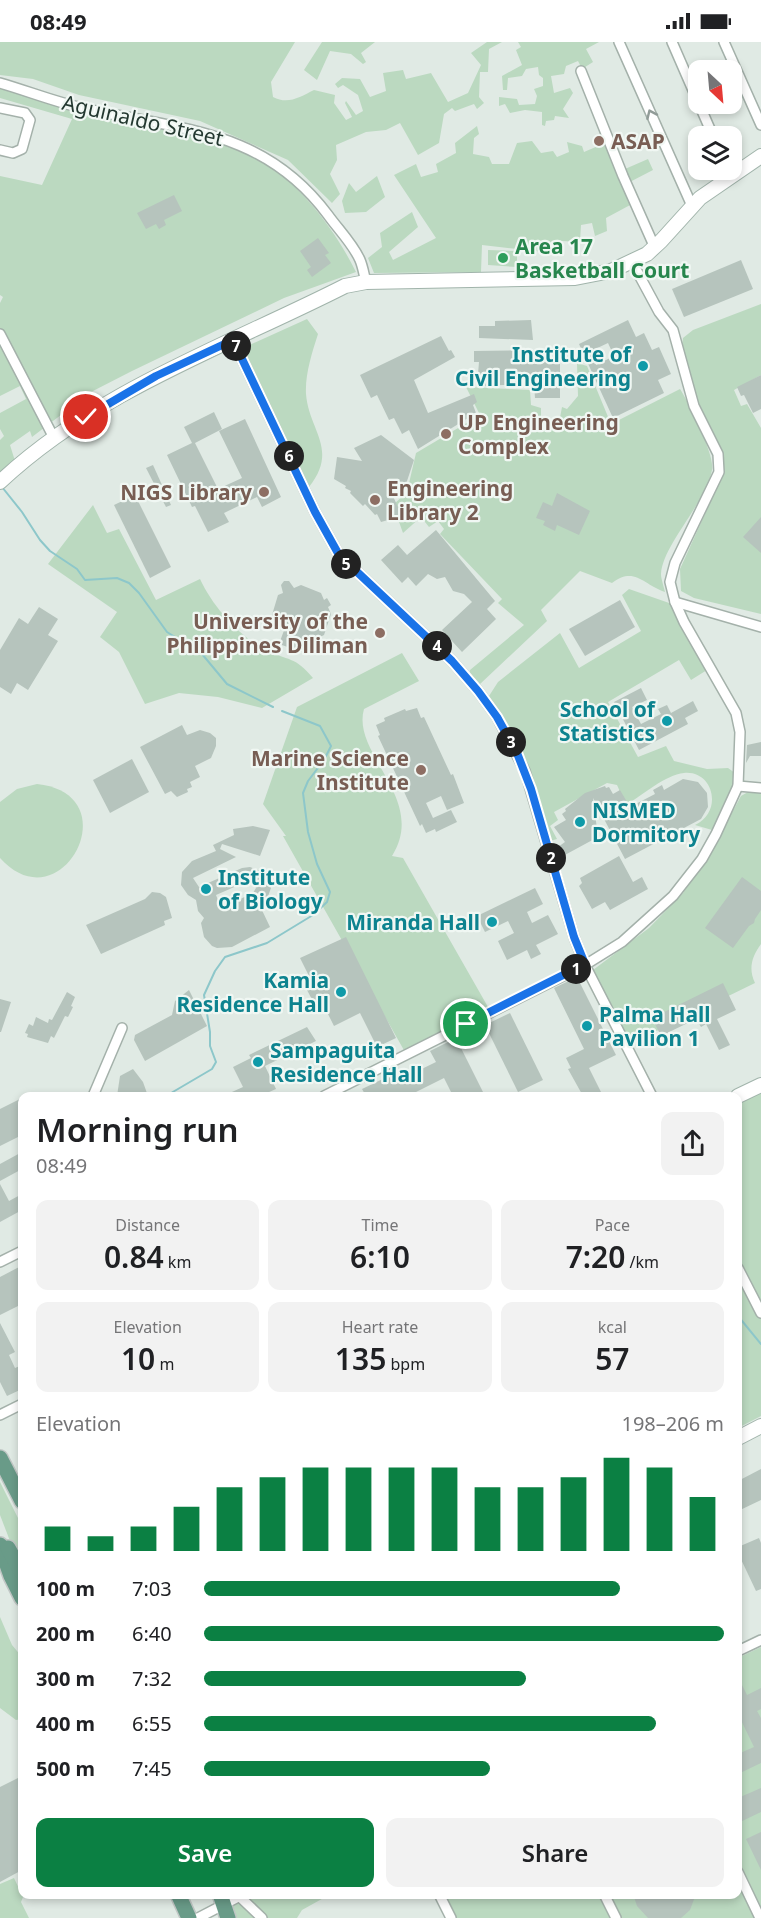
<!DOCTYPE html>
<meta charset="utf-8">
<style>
:root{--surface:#fff;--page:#f2f2f2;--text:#202124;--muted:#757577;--accent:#0b8043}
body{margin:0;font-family:"Noto Sans",sans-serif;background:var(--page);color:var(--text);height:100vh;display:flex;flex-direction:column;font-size:22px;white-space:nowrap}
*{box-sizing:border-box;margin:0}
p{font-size:20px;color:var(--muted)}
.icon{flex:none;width:33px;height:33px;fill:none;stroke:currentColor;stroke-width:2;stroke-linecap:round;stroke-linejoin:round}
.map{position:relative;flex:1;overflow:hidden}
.drawer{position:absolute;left:18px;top:1050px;width:724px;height:807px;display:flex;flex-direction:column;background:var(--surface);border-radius:12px;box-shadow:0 3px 9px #0003}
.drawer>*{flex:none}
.needle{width:39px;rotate:154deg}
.buttons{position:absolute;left:688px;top:18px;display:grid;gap:12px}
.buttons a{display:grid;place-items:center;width:54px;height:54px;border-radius:12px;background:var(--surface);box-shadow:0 3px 9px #0003;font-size:30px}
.pin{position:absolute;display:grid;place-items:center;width:51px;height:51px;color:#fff;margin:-26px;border:3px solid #fff;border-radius:50%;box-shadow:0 2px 6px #0007}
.km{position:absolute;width:30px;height:30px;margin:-15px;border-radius:50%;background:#222;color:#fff;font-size:16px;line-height:30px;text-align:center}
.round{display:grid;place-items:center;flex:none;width:63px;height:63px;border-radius:12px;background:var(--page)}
.summary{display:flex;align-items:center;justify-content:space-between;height:102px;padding:0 18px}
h1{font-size:33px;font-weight:600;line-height:45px}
.stats{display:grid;grid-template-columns:repeat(3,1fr);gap:9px;height:102px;padding:6px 18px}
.stats div{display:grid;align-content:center;border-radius:12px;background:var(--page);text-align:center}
.stats b{font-size:30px;font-weight:600}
.stats small{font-size:16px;font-weight:400}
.stats p{font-size:16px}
.chart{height:168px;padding:12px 18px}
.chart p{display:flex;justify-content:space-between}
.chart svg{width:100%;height:108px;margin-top:6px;stroke:var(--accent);stroke-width:6}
.button{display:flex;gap:12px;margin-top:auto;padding:12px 18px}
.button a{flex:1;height:69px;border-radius:12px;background:var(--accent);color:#fff;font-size:24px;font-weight:600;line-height:69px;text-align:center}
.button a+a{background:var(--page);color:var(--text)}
ul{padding:0 18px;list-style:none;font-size:20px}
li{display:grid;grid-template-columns:96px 72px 1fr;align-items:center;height:45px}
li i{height:15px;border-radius:8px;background:var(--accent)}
.status{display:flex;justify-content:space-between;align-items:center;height:42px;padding:0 30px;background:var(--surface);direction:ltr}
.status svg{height:16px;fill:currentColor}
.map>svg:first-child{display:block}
.green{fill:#bbd9c0}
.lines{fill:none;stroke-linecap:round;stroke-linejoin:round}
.stream{stroke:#8dc7ca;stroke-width:2}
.building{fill:#b6c4bd;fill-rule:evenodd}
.street-casing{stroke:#a4b1aa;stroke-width:12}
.secondary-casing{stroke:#a1b4ab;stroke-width:16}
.primary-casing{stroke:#c1c7c5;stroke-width:18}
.street{stroke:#fff;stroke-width:9}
.secondary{stroke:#fff;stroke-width:14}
.primary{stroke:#699b88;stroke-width:15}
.oneway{stroke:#919c98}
.route-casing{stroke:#fff;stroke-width:12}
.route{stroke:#1a73e8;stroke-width:8}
.education-dot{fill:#8d6e63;stroke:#f0f7f3;stroke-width:2}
.leisure-dot{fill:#2e9e5b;stroke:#f0f7f3;stroke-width:2}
.culture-dot{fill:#0f9aa8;stroke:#f0f7f3;stroke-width:2}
.labels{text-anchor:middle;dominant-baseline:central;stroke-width:4.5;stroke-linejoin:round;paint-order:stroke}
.street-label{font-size:21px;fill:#233830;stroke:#f0f7f3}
.education-label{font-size:21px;font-weight:bold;fill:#785e54;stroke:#f0f7f3;text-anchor:start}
.leisure-label{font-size:21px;font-weight:bold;fill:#27864d;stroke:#f0f7f3;text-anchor:start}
.culture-label{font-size:21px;font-weight:bold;fill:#0d838f;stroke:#f0f7f3;text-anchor:end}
</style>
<div class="status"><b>08:49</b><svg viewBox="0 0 49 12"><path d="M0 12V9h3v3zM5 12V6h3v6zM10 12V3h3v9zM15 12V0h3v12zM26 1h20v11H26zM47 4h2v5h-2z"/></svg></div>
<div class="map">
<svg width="761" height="1876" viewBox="0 0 761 1876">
<rect width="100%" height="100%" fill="#e0eae4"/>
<g class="green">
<path d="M0,0H295L271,40L273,55C288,63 300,55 314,48L335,53L334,61L346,78L352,75L345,61L346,59L356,73L363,69L358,53L343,43L338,46L335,42L342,36L360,37L370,55L386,49L383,31L403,28L406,37L431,31L448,60L468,51L481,23L471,11L487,0H502L489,7L488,30H480L479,55L484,61L477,67L474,62L455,69L452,66L444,72L439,101L418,113L400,81L386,88L366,90L336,103L337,118L330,132L340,152L332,161L288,118L200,79L79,53L33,37L0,33Z"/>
<path d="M322,0H375L361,11L366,20L363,22L351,12L330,9L317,38L304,28Z"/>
<path d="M518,0H599L586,7L593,20L582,27L578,19L566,24L564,32L551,34L554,51L570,46L573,51L563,67L569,76L555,74L554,78L546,79L545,84L542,83V70L525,68L510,71L505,62L499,64V55L517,57L519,63L535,62L537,54L534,47L543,44V36L539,33L538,25L526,27L522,34L508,36L507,48H503L502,34L522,23L516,8L521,5Z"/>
<path d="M0,44C47,56 94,70 141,82C166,89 192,91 217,98C280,116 328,174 356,230L284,256L132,329L91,350L32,395L30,389L10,403L15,419L0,434V398L4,394L0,387V371L26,357L20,344L0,354V261L3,255L0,253V134L42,143L72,77L0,56Z"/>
<path d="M477,84L479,92L474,96L473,112L489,115L492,122H509L517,101L532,99L541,111L553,109L557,115L569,110L567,100L582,104L584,110L612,98L625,127L648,117L653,128L624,143L632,162L606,176L607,189L595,194L592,181L581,183L580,200L562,199L553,211L482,203L481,230L374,231L368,216L382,205L380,191L412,170L418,185L389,210L393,218L436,196L394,133L416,122L421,135L438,130L436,122L456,111L455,101Z"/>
<path d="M377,134L385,155L366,170L345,171L342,159L349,141L356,150Z"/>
<path d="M488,208L517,209V225L488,223Z"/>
<path d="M761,262V333L734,348L741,364L747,362L761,386V572L694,556L681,549L680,527L724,430L723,419L697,364L682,304L683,296L693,288Z"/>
<path d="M307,277L318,292C312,311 305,332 306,352C309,389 339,407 309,445L243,306Z"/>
<path d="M577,321L587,324L611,382L680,347C689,361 715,413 712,428C706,461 663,502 661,532C661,537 664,545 665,550C643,543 635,524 612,541L580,529L541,568L547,579L479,643L469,634L470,628L524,583L498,561L502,557L440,492L444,487L438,479L429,485L421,475L403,491L393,463L407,450L416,411L480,373L466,345L530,348L531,363L541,366V382L559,381L562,365L567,367L578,354Z"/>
<path d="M93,463L107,491L119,487L156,558L200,537C213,565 239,594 266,608C288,619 295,614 313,636L262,666L218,655L179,651L145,662L119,610L100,595L117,570L48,522Z"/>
<path d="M629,547L672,562L674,570L707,628L691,638L679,618L608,660L638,715L666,704L674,719L707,727L728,726L735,731L734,746L725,759L712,788L695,783C724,769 713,728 684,731C665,733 643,753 626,763L617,743L607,741L554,770L558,778L550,784L557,797L550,799C537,747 518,699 489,654L498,640L560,591L579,626L641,589L622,553Z"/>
<path d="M402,611L419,639L364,667C351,712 428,757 392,814L403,816L488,965L405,1010L283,794H286L263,762L297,665Z"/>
<path d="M37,742C131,752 61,884 0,816V760L17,747Z"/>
<path d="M748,750L761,751V902C752,914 748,927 755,941L628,1003L593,928L649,886L683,851L709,813L741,754Z"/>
<path d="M761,1049V1374L738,1386V1061Z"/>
<path d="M0,1440L22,1484V1520L10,1499L0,1473Z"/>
<path d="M0,1575L12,1603L22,1615V1677L16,1678L0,1666Z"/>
<path d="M761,1605V1876H455L443,1853L738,1852V1616Z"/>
<path d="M14,1836L23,1855L21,1860L29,1876H0V1842Z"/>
<path d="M253,1853H329L302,1868L297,1876H234L232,1862Z"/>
</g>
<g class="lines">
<g class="stream">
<path d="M2,445L22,470L40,498L50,509L77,527L85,538L117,536L129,541L139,551L167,590L202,612L227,642L273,665"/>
<path d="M166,1054L212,1027L216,1020L210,1004V990L204,953L215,929L225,915L267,901L313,873L327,860L330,850L317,822L308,790L303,751L308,739L324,718L331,704L320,684L282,669"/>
<path d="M738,1274L761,1302"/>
</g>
</g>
<g class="building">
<path d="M174,153L182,169L164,178L166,183L159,187L156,182L146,187L137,171Z"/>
<path d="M318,196L329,211L325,213L331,221L312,235L307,228L311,225L300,209Z"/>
<path d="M741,218L753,247L684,275L672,247Z"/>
<path d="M531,278L533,298L479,296V284H495V279Z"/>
<path d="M628,278L636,295L644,291L652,308L659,305L671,332L658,338L664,351L613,376L579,302ZM608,301L614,314L596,323L591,309Z"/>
<path d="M441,294L449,309L451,308L455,315L414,338L428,371L474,352L477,360L473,363L476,371L418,407L409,388L402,392L394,376L389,378L377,353L371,356L360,333Z"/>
<path d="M533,308V316H560V356H535L534,342L477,344L479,320H474V309Z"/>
<path d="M761,333V367L753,371L744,353L741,354L737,345Z"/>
<path d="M214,370L222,387L195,401L218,447L242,436L219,389L245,377L281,455L262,465L257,455L224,471L229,480L208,490L195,464L192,465L167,413L192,401L184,385Z"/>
<path d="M381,393L414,418L405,445L387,441L402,474L381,480L377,472L375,473L365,462L363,464L350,451L351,449L345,446L346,444L334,437L337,415L362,419L354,406Z"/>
<path d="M153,423L171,463L166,465L146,426Z"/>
<path d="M557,451L590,469L579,493L557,483L555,489L543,483L545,479L536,476L543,460L552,464Z"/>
<path d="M135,453L171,525L150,536L114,463Z"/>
<path d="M761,475V511L743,495Z"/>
<path d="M436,488L495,559L487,567L496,577L462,610L442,588L472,560L464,552L453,549L445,535L437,537L428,532L416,544L408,535L402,541L381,518L398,503L407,513Z"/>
<path d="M284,539H289L294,546L301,543L321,551L324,558L327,556L331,563L328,565L331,572L324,593L320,595L322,603L319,607L313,606L306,597L302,610L279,602L286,583L275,588L271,581L275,579L272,573L278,553L283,551L281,543Z"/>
<path d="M620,558L635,585L585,614L569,587Z"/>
<path d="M39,565L58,577L48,593L58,599L28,648L17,641L11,652L0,645V608L19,576L28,582Z"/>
<path d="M641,646L647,658L632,665L641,682L661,672L658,667L667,663L671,671L693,659L698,669L685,676L688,682L639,708L614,660Z"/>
<path d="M417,666L421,676L424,675L451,733L453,732L464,761L447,768L441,754L426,761L433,776L451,768L457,780L436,790L435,787L426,791L422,782L420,784L378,694L380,693L376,683L385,679L384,676L405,667L406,669Z"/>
<path d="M182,683L187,693L200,688L210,691L216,696V704L211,716L195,724L200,735L190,740L192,745L187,747L188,750L177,755L171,749L165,752L140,705Z"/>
<path d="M761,700V714H750L746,721L747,703Z"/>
<path d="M132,717L149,750L110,771L93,738Z"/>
<path d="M683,737L698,740L707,751L708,765L701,777L625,817L593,756L598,795L563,814L558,805L565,800L554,785L566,778L562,772L566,769L565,767L585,751L605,744L606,746L609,745L613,752L620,748L630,765L655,752L653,748L662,743L664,748Z"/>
<path d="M253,784L270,788L260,814L222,802L220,807L236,815L193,836L199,845L242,826L250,825L264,830L271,846L267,857L260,864L270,885L232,905L217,906L212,904L204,895L201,881L204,876L198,869L196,858L188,853L181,843L182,830L192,819L216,809L213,803L234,793L233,787ZM248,839L254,841L256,846L253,851L221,866L216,853Z"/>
<path d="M619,814L633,840L642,835L648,847L610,868L605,860L592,867L579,844L582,841L580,836Z"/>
<path d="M742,835L761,849V868L755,877L754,881L749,884L733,906L705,886Z"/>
<path d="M535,846L543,862L527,870L532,881L548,873L558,892L536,903L541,912L531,917L527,908L507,918L498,899L514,891L508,879L485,890L477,874Z"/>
<path d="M152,850L160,851L166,855L172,876L164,879L165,883L101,912L86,883L145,857Z"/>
<path d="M346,895L396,996L377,1005L360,971L334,984L325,966L318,969L307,948L314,944L300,916Z"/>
<path d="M577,935L616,1013L589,1026L603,1054H583L568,1027L571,1026L566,1016L584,1007L554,946Z"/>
<path d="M723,941L736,968L717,977L730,1003L719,1008L706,982L701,985L696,977L661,994L652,976Z"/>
<path d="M189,948L207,984L145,1019L134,998L135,993L172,973L175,959Z"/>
<path d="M67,950L75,955L71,964L73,965L68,975L65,974L54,996L51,994L48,1001L27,995L28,992L25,991L29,982L33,984L36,975L48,981L49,977L52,978Z"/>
<path d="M0,957L11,960L1,990H0Z"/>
<path d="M510,971L543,1038L518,1050L485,983Z"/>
<path d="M307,985L316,999L265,1024L276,1047L260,1054H223L243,1045L233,1025L251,1016L249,1013Z"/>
<path d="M456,996L485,1054H453L444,1036L408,1054H366L362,1047L389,1034L393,1041L436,1020L430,1009Z"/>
<path d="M133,1027L143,1040L148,1054H117L120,1034Z"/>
<path d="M22,1056V1093L0,1104V1067Z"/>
<path d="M22,1110V1127L0,1139V1122Z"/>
<path d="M0,1142L9,1159L22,1152V1168L0,1180Z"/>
<path d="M21,1224L22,1262L0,1273V1235Z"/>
<path d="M0,1281L15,1310L9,1313L15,1326L22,1323V1347L7,1354L0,1340Z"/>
<path d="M761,1427V1458L738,1469V1439Z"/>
<path d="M759,1496L761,1501V1547L756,1549L738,1511V1505Z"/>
<path d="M738,1635L747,1653L761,1646V1667L757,1669L761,1676V1721L738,1732V1712L754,1705L738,1672Z"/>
<path d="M22,1734V1828L0,1840V1745Z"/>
<path d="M761,1746V1770L738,1781V1756Z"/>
<path d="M761,1790V1828L746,1797Z"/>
<path d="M633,1852H696L690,1868L681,1876H648L637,1864Z"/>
</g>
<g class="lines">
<defs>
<g id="street">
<path d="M619,0L692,164"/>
<path d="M672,0L713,94"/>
<path d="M724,0L761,83"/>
<path d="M581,29L623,134L655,206"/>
<path d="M0,41C28,49 55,60 83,66C179,88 263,86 328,173C338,187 353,202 360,218C363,225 364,233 366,240"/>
<path d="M0,66L25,71L30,78L22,107L13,111L0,108"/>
<path d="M0,292L54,396"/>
<path d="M233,298L315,470L339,513L452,619L478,649L497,675L525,729L574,895L585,923L652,1054"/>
<path d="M675,560L761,585"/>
<path d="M738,744L761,746"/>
<path d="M93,1054L122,986"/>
<path d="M324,1054L585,923L622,900L673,854L702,817L716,792L738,744L740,690L736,671L684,580L675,560L670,540L675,521L719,430L718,412L694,364L673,288L659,270L632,220"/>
<path d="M0,1220L22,1209"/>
<path d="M738,1226L761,1271"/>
<path d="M0,1373L22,1362"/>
<path d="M738,1609L761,1598"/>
<path d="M738,1830L760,1876"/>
<path d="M439,1852L451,1876"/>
<path d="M604,1852L616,1876"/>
<path d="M240,1855L262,1876"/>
<path d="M198,1876L244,1852"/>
</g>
<g id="secondary">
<path d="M0,440C98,348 227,304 345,244L366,240L575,236L611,229L647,212L661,199L700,156L761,114"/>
<path d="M738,1054L761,1043"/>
<path d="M738,1396L761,1384"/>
</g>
<g id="primary">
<path d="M0,1416L22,1459"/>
<path d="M0,1503L11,1534L22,1556"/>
<path d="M8,1506L22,1531"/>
<path d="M178,1852L189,1876"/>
<path d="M220,1852L228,1876"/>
</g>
</defs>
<use href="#street" class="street-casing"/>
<use href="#secondary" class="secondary-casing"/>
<use href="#primary" class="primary-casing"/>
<use href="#street" class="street"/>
<use href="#secondary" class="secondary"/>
<use href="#primary" class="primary"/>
</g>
<defs><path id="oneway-chevron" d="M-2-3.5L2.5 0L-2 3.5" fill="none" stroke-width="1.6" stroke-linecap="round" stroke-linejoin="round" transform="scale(1.5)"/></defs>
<use class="oneway" href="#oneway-chevron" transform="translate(651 72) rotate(-114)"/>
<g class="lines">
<defs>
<path id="route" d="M86,375L156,334L233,298L315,470L339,513L452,619L478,649L497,675L517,711L531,747L574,895L585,922L466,982"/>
</defs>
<use href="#route" class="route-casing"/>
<use href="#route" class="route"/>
</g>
<g class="education-dot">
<circle cx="599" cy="99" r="6"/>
<circle cx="446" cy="392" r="6"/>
<circle cx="264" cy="450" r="6"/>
<circle cx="375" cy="458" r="6"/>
<circle cx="380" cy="591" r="6"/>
<circle cx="421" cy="728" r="6"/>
</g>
<circle class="leisure-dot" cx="503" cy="216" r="6"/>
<g class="culture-dot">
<circle cx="643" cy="324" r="6"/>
<circle cx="667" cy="679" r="6"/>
<circle cx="580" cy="780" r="6"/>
<circle cx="206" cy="847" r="6"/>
<circle cx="492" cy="880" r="6"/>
<circle cx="341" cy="950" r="6"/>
<circle cx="587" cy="984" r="6"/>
<circle cx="258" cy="1020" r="6"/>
</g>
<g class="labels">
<g class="street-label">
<text transform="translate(143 78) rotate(13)">Aguinaldo Street</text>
</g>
<g class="education-label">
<text x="611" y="99">ASAP</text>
<text x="458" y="380">UP Engineering<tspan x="458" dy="24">Complex</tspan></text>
<text x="387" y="446">Engineering<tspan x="387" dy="24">Library 2</tspan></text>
<text x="252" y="450" text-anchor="end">NIGS Library</text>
<text x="368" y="579" text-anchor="end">University of the<tspan x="368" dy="24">Philippines Diliman</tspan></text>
<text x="409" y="716" text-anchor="end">Marine Science<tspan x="409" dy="24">Institute</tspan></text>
</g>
<g class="leisure-label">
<text x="515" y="204">Area 17<tspan x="515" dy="24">Basketball Court</tspan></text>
</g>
<g class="culture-label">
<text x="631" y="312">Institute of<tspan x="631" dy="24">Civil Engineering</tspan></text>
<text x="655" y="667">School of<tspan x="655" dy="24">Statistics</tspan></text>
<text x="592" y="768" text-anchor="start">NISMED<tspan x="592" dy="24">Dormitory</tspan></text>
<text x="218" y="835" text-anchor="start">Institute<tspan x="218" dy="24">of Biology</tspan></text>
<text x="480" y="880">Miranda Hall</text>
<text x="329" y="938">Kamia<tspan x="329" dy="24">Residence Hall</tspan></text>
<text x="599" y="972" text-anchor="start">Palma Hall<tspan x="599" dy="24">Pavilion 1</tspan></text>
<text x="270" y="1008" text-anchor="start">Sampaguita<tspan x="270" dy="24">Residence Hall</tspan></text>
</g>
</g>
</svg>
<div class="buttons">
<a><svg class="needle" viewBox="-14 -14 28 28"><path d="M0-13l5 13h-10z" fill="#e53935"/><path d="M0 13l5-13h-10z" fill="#757577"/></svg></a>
<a><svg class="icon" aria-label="layers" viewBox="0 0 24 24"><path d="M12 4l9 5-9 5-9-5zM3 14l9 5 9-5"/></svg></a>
</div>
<div class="pin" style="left:466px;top:982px;background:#1e9e55"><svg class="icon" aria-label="arrive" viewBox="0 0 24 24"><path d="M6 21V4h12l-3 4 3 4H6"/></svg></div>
<div class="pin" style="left:86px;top:375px;background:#d93025"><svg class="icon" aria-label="check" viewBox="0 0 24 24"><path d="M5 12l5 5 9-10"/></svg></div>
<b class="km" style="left:576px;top:927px">1</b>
<b class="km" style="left:551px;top:816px">2</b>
<b class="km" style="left:511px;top:700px">3</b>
<b class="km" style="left:437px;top:604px">4</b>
<b class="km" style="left:346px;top:522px">5</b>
<b class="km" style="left:289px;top:414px">6</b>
<b class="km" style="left:236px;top:304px">7</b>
<section class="drawer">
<div class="summary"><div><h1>Morning run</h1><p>08:49</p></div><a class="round"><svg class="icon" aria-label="share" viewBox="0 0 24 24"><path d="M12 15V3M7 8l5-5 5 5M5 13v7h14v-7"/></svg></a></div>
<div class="stats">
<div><p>Distance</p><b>0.84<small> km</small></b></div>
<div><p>Time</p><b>6:10</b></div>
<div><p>Pace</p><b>7:20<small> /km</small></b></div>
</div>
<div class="stats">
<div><p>Elevation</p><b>10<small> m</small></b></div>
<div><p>Heart rate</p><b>135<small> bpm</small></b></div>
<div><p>kcal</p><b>57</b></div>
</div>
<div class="chart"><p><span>Elevation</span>198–206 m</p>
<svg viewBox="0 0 160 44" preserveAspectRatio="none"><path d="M5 44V34M15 44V38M25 44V34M35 44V26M45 44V18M55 44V14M65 44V10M75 44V10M85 44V10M95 44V10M105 44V18M115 44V18M125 44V14M135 44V6M145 44V10M155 44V22"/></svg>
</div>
<ul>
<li><b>100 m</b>7:03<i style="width:80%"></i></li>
<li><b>200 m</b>6:40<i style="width:100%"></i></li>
<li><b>300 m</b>7:32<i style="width:62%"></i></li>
<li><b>400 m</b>6:55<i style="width:87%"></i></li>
<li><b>500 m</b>7:45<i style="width:55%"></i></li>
</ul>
<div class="button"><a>Save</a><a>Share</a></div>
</section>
</div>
